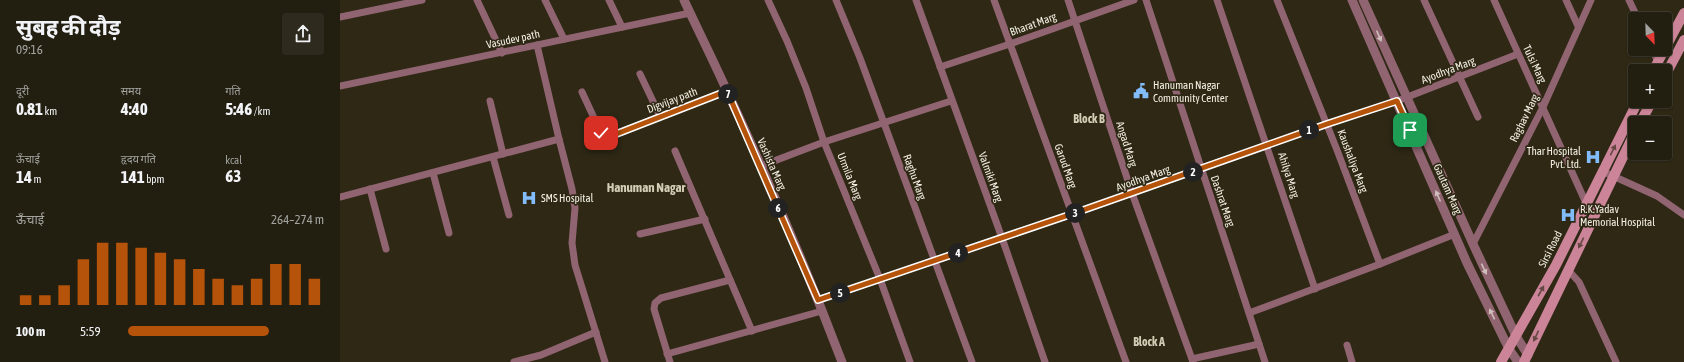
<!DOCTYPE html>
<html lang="hi">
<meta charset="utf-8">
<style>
:root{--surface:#221e10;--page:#2e2b1e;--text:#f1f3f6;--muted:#a2a29f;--line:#3f3c30;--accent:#b45309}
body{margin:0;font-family:"Asap Condensed","Noto Sans Devanagari",sans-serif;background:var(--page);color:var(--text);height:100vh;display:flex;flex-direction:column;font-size:15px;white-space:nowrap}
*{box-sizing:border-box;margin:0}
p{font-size:13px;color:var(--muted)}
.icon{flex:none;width:22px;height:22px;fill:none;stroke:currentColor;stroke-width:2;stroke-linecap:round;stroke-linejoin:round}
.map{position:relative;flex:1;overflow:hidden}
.drawer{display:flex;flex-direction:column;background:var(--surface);width:340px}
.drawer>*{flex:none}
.needle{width:26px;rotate:157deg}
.tools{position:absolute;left:1288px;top:12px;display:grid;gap:8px}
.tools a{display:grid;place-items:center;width:44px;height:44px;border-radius:4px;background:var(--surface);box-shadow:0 1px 3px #0004,0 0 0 1px var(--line);font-size:20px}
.pin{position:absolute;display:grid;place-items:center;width:34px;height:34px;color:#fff;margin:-17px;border-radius:8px;box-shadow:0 2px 6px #0006}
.km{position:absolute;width:20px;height:20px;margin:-10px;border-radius:50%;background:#222;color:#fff;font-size:11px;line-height:20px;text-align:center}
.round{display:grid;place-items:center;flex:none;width:42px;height:42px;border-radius:4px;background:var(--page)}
.summary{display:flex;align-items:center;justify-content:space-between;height:68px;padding:0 16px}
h1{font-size:22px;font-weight:700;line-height:30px}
.figures{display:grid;grid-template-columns:repeat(3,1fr);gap:6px;height:68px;padding:4px 16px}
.figures div{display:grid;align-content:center}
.figures b{font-size:17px;font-weight:700}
.figures small{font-size:11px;font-weight:400}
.figures p{font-size:11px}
.chart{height:112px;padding:8px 16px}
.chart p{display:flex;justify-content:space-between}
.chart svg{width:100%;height:72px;margin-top:4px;stroke:var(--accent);stroke-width:6}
ul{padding:0 16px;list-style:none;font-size:13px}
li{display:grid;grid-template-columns:64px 48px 1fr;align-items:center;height:30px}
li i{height:10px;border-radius:5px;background:var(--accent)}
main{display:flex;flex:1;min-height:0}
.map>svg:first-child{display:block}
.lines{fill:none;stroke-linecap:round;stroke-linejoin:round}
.minor{stroke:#906470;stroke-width:7}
.tertiary{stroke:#906470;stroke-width:9}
.secondary{stroke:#cb8498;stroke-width:10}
.oneway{fill:#d0bebb}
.oneway2{fill:#654843}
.route-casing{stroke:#fff;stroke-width:8}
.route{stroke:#b45309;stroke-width:5}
.labels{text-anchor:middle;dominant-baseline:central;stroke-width:3.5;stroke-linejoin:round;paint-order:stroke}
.street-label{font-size:11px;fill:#f3efe3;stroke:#2e2815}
.poi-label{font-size:11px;fill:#f3efe3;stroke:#2e2815;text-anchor:start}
.neighbourhood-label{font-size:12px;font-weight:bold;fill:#d4cdb6;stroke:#2e2815}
.quarter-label{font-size:13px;font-weight:bold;fill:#d4cdb6;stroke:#2e2815}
</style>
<main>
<section class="drawer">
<div class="summary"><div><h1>सुबह की दौड़</h1><p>09:16</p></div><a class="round"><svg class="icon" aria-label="share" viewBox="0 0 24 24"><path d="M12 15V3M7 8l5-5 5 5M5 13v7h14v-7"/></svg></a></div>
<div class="figures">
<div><p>दूरी</p><b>0.81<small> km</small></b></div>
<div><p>समय</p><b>4:40</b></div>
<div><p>गति</p><b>5:46<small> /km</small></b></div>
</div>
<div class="figures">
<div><p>ऊँचाई</p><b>14<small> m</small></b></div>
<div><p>हृदय गति</p><b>141<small> bpm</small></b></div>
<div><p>kcal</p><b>63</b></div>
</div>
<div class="chart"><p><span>ऊँचाई</span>264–274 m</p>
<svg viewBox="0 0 160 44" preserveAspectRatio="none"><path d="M5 44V38M15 44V38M25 44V32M35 44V16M45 44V6M55 44V6M65 44V9M75 44V12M85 44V16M95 44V22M105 44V28M115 44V32M125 44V28M135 44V19M145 44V19M155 44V28"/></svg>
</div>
<ul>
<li><b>100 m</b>5:59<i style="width:72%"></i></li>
</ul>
</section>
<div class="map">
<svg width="1344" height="362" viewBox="0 0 1344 362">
<rect width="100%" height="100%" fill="#2e2815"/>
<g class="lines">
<g class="minor">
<path d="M137,0L162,53"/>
<path d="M205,0L224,39"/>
<path d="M269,0L282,27"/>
<path d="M428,0L447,41L466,88L484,142L540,279L570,362"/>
<path d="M496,0L520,58L632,362"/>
<path d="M576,0L662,238L705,362"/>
<path d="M654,0L786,362"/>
<path d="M728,0L792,193L853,362"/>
<path d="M806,0L925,362"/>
<path d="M877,0L975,289"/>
<path d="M937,0L997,150L1040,264"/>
<path d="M1084,0L1138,117"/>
<path d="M1154,0L1246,203"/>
<path d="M1226,0L1238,26"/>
<path d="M1289,0L1298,19"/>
<path d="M0,17L82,0"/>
<path d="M197,45L219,139L232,189L235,208L232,243L235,265L265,362"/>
<path d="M1312,49L1318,62"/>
<path d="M600,67L670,44L794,0"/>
<path d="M300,74L320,116"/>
<path d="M0,86L350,13"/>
<path d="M242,92L261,133L265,136H271L387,91"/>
<path d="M150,101L163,154"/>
<path d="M335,151L412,331"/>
<path d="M153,157L169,215"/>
<path d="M421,166L484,142L611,101"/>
<path d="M1262,171L1317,196L1344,215"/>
<path d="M93,173L109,233"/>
<path d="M30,189L46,249"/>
<path d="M0,197L219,139"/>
<path d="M300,234L365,219"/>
<path d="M1133,244L1203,107L1251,0"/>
<path d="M1228,270L1239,282L1276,362"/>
<path d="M478,300L732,214L987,124L1057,101L1178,54"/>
<path d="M909,313L1040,264L1115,234"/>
<path d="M1007,345L1012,362"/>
<path d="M327,354L482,311"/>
<path d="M852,359L919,344"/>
<path d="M174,362L201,355L256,332"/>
<path d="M330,362L314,309L315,303L321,298L390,280"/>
</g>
<g class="tertiary">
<path d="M344,0C358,30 373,60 387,91C428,179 467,270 502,362"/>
<path d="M1012,0L1127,263L1169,349L1178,362"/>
<path d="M1023,0L1133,244L1176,336L1188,355"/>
</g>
<g class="secondary">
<path d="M1313,71L1344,13"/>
<path d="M1325,76L1344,40"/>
<path d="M1300,123L1312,101"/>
<path d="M1161,362L1216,265L1298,101"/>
<path d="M1184,362L1295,132"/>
</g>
</g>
<defs><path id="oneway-solid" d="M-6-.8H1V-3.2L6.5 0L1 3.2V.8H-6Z"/></defs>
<g class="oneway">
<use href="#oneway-solid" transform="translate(1039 36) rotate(66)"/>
<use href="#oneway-solid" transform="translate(1098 196) rotate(-114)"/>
<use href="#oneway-solid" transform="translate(1144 269) rotate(65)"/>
<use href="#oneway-solid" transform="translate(1152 314) rotate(-116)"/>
</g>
<g class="oneway2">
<use href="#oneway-solid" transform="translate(1273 150) rotate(-64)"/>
<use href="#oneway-solid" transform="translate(1241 243) rotate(116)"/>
<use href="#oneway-solid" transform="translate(1201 291) rotate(-61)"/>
<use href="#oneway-solid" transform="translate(1196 336) rotate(115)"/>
</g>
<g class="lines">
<defs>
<path id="route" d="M261,133L265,136H271L387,91L478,300L732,214L987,124L1057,101L1070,130"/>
</defs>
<use href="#route" class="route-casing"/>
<use href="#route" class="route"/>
</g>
<defs>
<symbol id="civic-bare" viewBox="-9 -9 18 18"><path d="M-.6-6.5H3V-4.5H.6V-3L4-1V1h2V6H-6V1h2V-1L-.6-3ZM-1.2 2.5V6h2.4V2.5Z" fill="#82bcfa" stroke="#2e2815" stroke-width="2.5" paint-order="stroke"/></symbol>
<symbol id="hospital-bare" viewBox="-9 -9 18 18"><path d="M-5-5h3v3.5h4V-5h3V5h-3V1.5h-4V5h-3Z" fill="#82bcfa" stroke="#2e2815" stroke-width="2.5" paint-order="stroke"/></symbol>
</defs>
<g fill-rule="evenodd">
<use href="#civic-bare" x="790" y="80" width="22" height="22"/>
<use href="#hospital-bare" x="1242" y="146" width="22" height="22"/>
<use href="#hospital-bare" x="178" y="187" width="22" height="22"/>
<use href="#hospital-bare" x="1217" y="204" width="22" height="22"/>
</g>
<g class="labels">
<g class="street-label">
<text transform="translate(693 24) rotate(-20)">Bharat Marg</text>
<text transform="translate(173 39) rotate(-12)">Vasudev path</text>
<text transform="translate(1195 64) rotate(65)">Tulsi Marg</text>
<text transform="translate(1108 70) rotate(-21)">Ayodhya Marg</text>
<text transform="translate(332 100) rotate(-21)">Digvijay path</text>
<text transform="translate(1184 118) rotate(-64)">Raghav Marg</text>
<text transform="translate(787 144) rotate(72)">Angad Marg</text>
<text transform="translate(1013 161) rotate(69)">Kaushaliya Marg</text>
<text transform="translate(432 164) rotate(66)">Vashista Marg</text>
<text transform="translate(726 166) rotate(70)">Garud Marg</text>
<text transform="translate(949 175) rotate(72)">Ahilya Marg</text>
<text transform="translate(510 176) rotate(68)">Urmila Marg</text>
<text transform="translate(575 177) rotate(70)">Raghu Marg</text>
<text transform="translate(651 177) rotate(70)">Valmiki Marg</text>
<text transform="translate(803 178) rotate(-20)">Ayodhya Marg</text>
<text transform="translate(1108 189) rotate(66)">Gautam Marg</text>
<text transform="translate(883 201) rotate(71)">Dashrat Marg</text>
<text transform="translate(1210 249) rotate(-63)">Sirsi Road</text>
</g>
<g class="poi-label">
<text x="813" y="85">Hanuman Nagar<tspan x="813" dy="13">Community Center</tspan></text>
<text x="1241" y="151" text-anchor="end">Thar Hospital<tspan x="1241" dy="13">Pvt. Ltd.</tspan></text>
<text x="201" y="198">SMS Hospital</text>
<text x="1240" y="209">R.K.Yadav<tspan x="1240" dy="13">Memorial Hospital</tspan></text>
</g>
<g class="neighbourhood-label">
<text x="749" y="119">Block B</text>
<text x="809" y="342">Block A</text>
</g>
<g class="quarter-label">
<text x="306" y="187">Hanuman Nagar</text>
</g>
</g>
</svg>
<div class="tools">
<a><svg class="needle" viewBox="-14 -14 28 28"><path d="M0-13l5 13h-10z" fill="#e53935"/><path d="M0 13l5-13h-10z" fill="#a2a29f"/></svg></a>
<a>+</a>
<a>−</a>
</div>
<div class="pin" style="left:1070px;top:130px;background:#1e9e55"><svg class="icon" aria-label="arrive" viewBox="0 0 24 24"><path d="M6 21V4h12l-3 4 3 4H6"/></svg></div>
<div class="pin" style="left:261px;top:133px;background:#d93025"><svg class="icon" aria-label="check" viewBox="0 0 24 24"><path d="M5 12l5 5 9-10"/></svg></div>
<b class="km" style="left:969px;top:130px">1</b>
<b class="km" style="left:853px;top:172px">2</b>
<b class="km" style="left:735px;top:213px">3</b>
<b class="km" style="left:618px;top:253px">4</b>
<b class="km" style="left:500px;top:293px">5</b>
<b class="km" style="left:438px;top:208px">6</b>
<b class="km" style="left:388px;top:94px">7</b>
</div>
</main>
